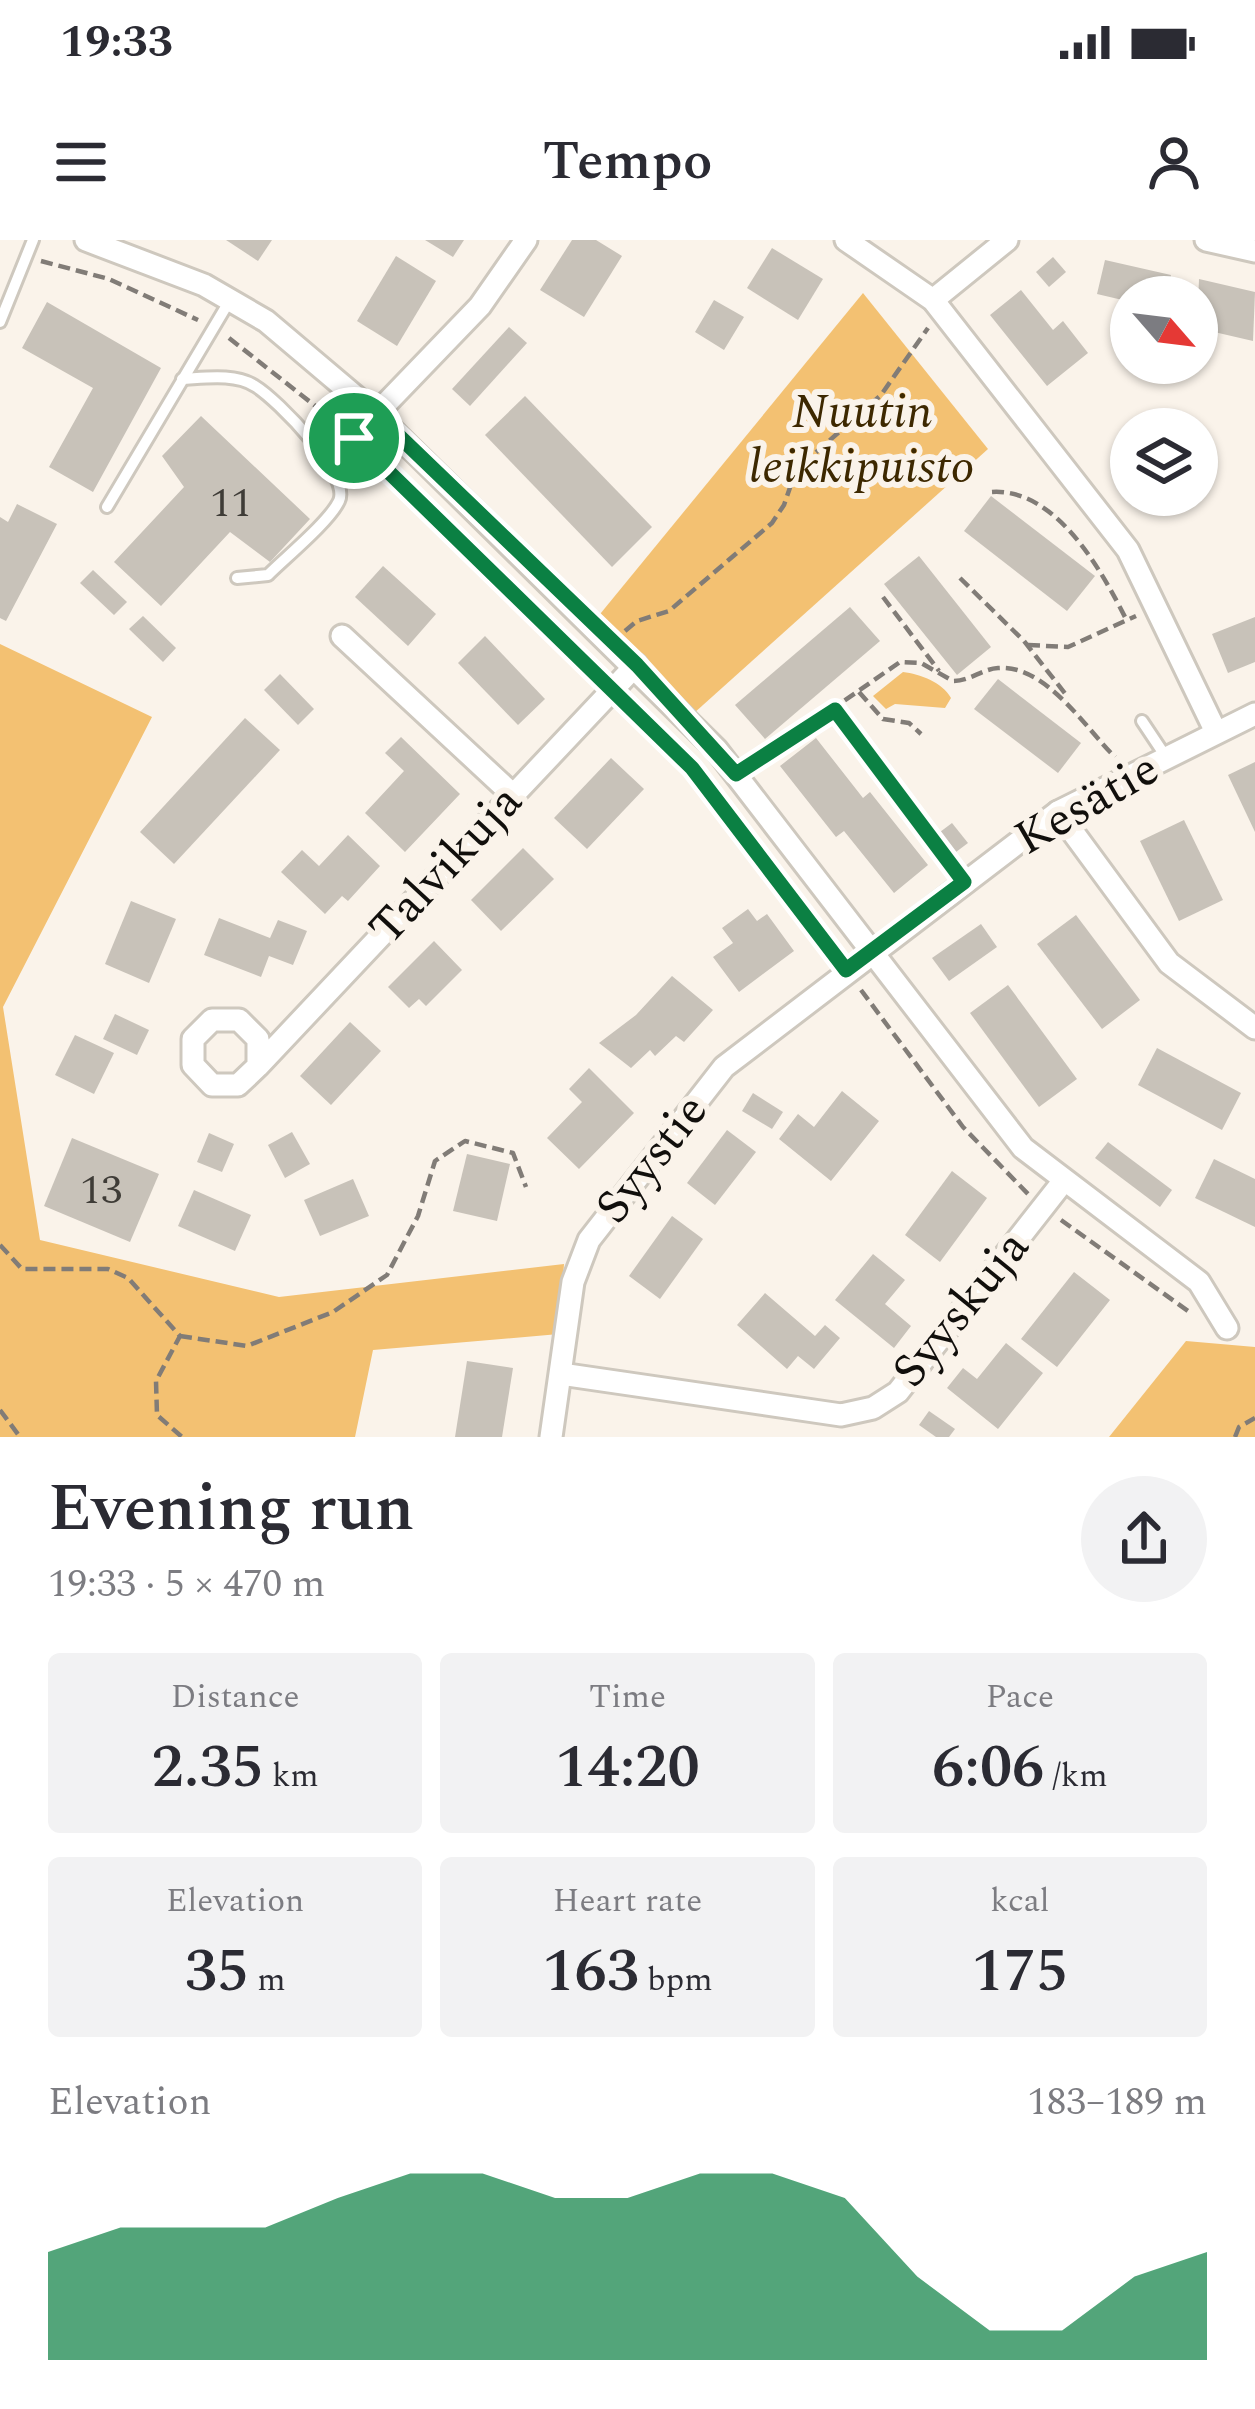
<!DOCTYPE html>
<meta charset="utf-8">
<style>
:root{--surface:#fff;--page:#f2f2f3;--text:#2b2b33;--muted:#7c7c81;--accent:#0b8043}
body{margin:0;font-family:Spectral,serif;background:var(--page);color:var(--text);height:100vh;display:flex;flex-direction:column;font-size:45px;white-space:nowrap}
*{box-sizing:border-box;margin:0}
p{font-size:39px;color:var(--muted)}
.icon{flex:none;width:66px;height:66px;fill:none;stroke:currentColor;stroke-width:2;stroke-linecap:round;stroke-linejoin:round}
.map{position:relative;height:1197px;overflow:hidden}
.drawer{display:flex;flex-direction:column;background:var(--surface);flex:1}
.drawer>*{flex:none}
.needle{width:78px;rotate:118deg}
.controls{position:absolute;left:1110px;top:36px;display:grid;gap:24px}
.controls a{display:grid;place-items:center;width:108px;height:108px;border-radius:50%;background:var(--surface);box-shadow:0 3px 9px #0004;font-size:60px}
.pin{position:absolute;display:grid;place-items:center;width:102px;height:102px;color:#fff;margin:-51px;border:6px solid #fff;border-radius:50%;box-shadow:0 3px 12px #0007}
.round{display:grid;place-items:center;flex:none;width:126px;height:126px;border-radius:63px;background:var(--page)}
.overview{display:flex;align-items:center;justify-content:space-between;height:204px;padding:0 48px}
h1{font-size:66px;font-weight:600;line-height:90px}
.metrics{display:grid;grid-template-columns:repeat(3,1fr);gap:18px;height:204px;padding:12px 48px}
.metrics div{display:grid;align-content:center;border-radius:12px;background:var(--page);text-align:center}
.metrics b{font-size:60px;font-weight:600}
.metrics small{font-size:33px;font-weight:400}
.metrics p{font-size:33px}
.chart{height:336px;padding:24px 48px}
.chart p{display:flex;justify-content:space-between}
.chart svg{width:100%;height:216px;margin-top:12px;fill:var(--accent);opacity:.7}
.status{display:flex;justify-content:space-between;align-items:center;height:84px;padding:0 60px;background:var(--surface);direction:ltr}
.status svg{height:33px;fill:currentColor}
header{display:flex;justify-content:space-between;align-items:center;height:156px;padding:0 48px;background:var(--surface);font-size:54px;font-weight:600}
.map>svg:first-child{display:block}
.green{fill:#f3c172}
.building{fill:#c8c2b9}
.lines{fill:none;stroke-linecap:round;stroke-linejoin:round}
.service-casing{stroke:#cec8be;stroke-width:16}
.minor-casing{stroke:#cec8be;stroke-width:27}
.path{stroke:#817c77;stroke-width:4.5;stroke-dasharray:12 6;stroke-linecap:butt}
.service{stroke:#fff;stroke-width:10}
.minor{stroke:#fff;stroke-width:21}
.route-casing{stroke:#fff;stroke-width:24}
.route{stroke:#0b8043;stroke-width:15}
.labels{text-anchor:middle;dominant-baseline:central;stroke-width:12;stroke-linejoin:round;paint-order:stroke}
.number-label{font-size:42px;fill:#3f3c37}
.park-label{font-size:48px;font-style:italic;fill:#3d2800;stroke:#faf3ea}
.street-label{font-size:48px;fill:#110f0c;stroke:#faf3ea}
</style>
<div class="status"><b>19:33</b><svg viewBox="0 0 49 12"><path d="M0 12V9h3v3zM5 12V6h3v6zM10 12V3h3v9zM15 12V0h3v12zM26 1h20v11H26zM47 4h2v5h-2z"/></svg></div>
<header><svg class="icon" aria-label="menu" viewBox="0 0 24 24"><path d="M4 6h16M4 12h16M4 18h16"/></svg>Tempo<svg class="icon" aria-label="person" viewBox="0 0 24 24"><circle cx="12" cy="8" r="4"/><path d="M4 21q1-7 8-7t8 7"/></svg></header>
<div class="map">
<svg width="1255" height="1197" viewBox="0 0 1255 1197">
<rect width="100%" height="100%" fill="#faf3ea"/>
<g class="green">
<path d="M863,53L988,209L693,474L596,379Z"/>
<path d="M0,404L152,477L3,767L40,1000L279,1057L564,1024L559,1094L373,1110L355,1197H0Z"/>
<path d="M903,432C920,434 942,442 951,458L945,468L895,464L886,469L873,456Z"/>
<path d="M1186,1101L1255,1107V1197H1109Z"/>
</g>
<g class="building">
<path d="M226,0H272L258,21Z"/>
<path d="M425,0H464L453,17Z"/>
<path d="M572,0H596L622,16L584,77L540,50Z"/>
<path d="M772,8L823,39L798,80L747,48Z"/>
<path d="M396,16L436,41L397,106L357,81Z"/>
<path d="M1053,17L1066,32L1049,47L1036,32Z"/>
<path d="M1105,20L1171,35L1166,57H1131V62L1097,54Z"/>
<path d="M1199,39L1255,52L1253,101L1197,88Z"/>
<path d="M1021,50L1053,90L1063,81L1088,113L1047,146L990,75Z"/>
<path d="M714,60L744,77L724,110L695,92Z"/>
<path d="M47,62L161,128L93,252L49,227L93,148L22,108Z"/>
<path d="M509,87L527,103L470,166L452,149Z"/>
<path d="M525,156L652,287L612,327L485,195Z"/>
<path d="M201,176L310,279L270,322L230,292L161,366L114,322L184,247L162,216Z"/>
<path d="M991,256L1095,336L1067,371L964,291Z"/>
<path d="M17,264L57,284L6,381L0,378V277L8,282Z"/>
<path d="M919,316L991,407L957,435L884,344Z"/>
<path d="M383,326L436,374L408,406L355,357Z"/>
<path d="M93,330L127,362L114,375L80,343Z"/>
<path d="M850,367L880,401L765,499L735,465Z"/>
<path d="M143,376L176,408L163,422L129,389Z"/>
<path d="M1255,377V422L1228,433L1212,394Z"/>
<path d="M485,396L545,459L518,485L458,423Z"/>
<path d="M280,434L314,469L298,485L264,450Z"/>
<path d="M998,439L1081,503L1058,533L974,469Z"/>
<path d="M245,478L280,510L174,624L140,592Z"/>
<path d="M401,497L460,554L405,612L365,573L404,531L385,513Z"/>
<path d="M816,498L863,558L870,552L928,625L894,653L844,591L836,597L780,526Z"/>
<path d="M611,518L644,549L587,609L554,578Z"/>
<path d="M1255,522V592L1228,535Z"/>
<path d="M1184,580L1223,660L1179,681L1140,601Z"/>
<path d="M952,583L968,603L956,612L940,592Z"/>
<path d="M348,595L380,626L348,661L342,656L325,674L281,632L302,610L319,626Z"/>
<path d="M523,608L554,639L501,691L471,660Z"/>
<path d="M131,661L176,679L149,743L105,724Z"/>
<path d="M748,669L757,681L767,674L794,711L739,752L713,717L733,703L722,688Z"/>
<path d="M1076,675L1140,760L1102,789L1037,704Z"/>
<path d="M219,678L270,698L278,680L307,691L293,725L269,716L261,737L204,715Z"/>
<path d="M981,684L997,707L949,741L932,718Z"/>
<path d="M434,701L462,730L426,766L419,759L409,768L388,747Z"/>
<path d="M672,736L713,770L684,802L676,796L655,816L650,810L631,828L599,803L636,775Z"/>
<path d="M1008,745L1077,839L1039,867L970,773Z"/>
<path d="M115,774L149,790L137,815L103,799Z"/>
<path d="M350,782L381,811L331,865L300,836Z"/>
<path d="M75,795L114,813L94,854L55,835Z"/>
<path d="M1157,808L1241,853L1222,890L1138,845Z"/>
<path d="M589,828L634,873L579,929L547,898L582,862L569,849Z"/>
<path d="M842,851L879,881L831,941L779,899L798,874L814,887Z"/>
<path d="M753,853L783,872L772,889L742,871Z"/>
<path d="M727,890L756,912L715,965L687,943Z"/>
<path d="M292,892L310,924L285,938L268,905Z"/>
<path d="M209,893L234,904L222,932L197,922Z"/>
<path d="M72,898L159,934L130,1002L44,966Z"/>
<path d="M1108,902L1172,950L1160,967L1095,918Z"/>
<path d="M467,914L510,924L497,981L453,971Z"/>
<path d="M1214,919L1255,939V987L1195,958Z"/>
<path d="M952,931L987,958L940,1022L905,995Z"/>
<path d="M353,939L369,976L320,996L304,960Z"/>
<path d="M194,950L251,975L235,1011L178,986Z"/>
<path d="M672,976L703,999L660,1059L629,1036Z"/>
<path d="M873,1014L905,1040L885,1064L911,1086L894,1108L835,1060Z"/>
<path d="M1074,1032L1110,1060L1057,1127L1021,1099Z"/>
<path d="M765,1053L815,1096L825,1085L840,1098L814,1129L798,1116L787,1129L737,1085Z"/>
<path d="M1006,1103L1043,1133L998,1189L947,1148L963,1128L977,1139Z"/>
<path d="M467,1121L513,1128L502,1197H455Z"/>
<path d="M929,1171L955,1189L949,1197H936L919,1185Z"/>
</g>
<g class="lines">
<defs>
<g id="service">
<path d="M0,82L33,0"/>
<path d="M182,139C204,138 235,133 255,146C278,160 351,235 339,261C329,282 286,317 268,335L237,338"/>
<path d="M331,222L376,174"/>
<path d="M107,267L230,60"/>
<path d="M1142,481L1166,517"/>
</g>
<g id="minor">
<path d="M86,0L204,45L266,81L376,174L716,509L1023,908L1199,1042L1227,1088"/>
<path d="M846,0L933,60L1128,310L1216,492"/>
<path d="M1206,0L1255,11"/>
<path d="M933,60L1007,0"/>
<path d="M376,174L480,66L526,0"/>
<path d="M342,396L512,554"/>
<path d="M1058,572L1169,723L1255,788"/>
<path d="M258,826V799L239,780H212L193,799V825L212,845H238L258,826L636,425"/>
<path d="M561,1134L841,1175L873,1168L898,1152L1062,943"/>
<path d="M551,1197L573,1042L589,1000L724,827L1058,572L1255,474"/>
</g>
</defs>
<use href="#service" class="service-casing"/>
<use href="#minor" class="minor-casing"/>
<g class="path">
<path d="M41,21L109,39L198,80"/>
<path d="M229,98L342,187"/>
<path d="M364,207L598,431"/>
<path d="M992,252C1057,248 1103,333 1127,381"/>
<path d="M960,338L1024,401L1067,456"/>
<path d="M883,357L939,431"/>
<path d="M625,391L637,381L669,371L772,283L784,265L796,230L881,155L928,88"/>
<path d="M1028,405L1068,407L1136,376"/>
<path d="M859,452L883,479L909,483L921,494"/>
<path d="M632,465L692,528L836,717"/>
<path d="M835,470L953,628"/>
<path d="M756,522L900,422L921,423L953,441C970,441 982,429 998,428C1046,424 1087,490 1115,517"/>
<path d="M861,750L963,887L1028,954"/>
<path d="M1061,980L1188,1071"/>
<path d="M0,1005L22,1029H108L128,1038L180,1096L156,1141L157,1175L182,1197"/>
<path d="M180,1096L247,1106L333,1072L387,1035L418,976L435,921L465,901L513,913L526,947"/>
<path d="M0,1170L20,1197"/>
<path d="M1235,1197L1239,1187L1255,1178"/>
</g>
<use href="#service" class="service"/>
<use href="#minor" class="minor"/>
</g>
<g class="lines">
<defs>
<path id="route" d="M376,174L637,425L736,534L835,470L964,642L846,730L692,528L354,198Z"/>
</defs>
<use href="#route" class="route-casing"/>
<use href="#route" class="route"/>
</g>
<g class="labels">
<g class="number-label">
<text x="231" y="263">11</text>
<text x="101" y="950">13</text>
</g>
<g class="park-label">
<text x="862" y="172">Nuutin<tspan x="862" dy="55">leikkipuisto</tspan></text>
</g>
<g class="street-label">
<text transform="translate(1087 564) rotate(-30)">Kesätie</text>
<text transform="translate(446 625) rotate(-47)">Talvikuja</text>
<text transform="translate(652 919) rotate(-52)">Syystie</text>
<text transform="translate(961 1069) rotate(-51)">Syyskuja</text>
</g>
</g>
</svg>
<div class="controls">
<a><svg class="needle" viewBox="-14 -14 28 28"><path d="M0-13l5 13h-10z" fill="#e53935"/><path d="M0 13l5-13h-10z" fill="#7c7c81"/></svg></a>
<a><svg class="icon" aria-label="layers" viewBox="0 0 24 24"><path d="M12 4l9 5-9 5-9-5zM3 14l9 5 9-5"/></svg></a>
</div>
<div class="pin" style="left:354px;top:198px;background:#1e9e55"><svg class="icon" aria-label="arrive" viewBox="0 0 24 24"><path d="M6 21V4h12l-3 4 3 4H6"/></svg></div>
</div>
<section class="drawer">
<div class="overview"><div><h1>Evening run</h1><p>19:33 · 5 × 470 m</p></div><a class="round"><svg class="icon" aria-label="share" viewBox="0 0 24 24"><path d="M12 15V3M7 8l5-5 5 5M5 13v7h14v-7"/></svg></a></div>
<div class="metrics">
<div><p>Distance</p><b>2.35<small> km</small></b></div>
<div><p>Time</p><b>14:20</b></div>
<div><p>Pace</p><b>6:06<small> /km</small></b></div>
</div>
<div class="metrics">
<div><p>Elevation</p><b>35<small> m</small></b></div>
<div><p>Heart rate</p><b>163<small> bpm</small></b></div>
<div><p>kcal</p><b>175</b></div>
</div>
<div class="chart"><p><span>Elevation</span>183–189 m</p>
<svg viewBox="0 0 160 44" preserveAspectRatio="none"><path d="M0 44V22L10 17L20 17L30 17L40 11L50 6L60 6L70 11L80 11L90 6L100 6L110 11L120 27L130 38L140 38L150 27L160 22V44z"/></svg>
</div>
</section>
